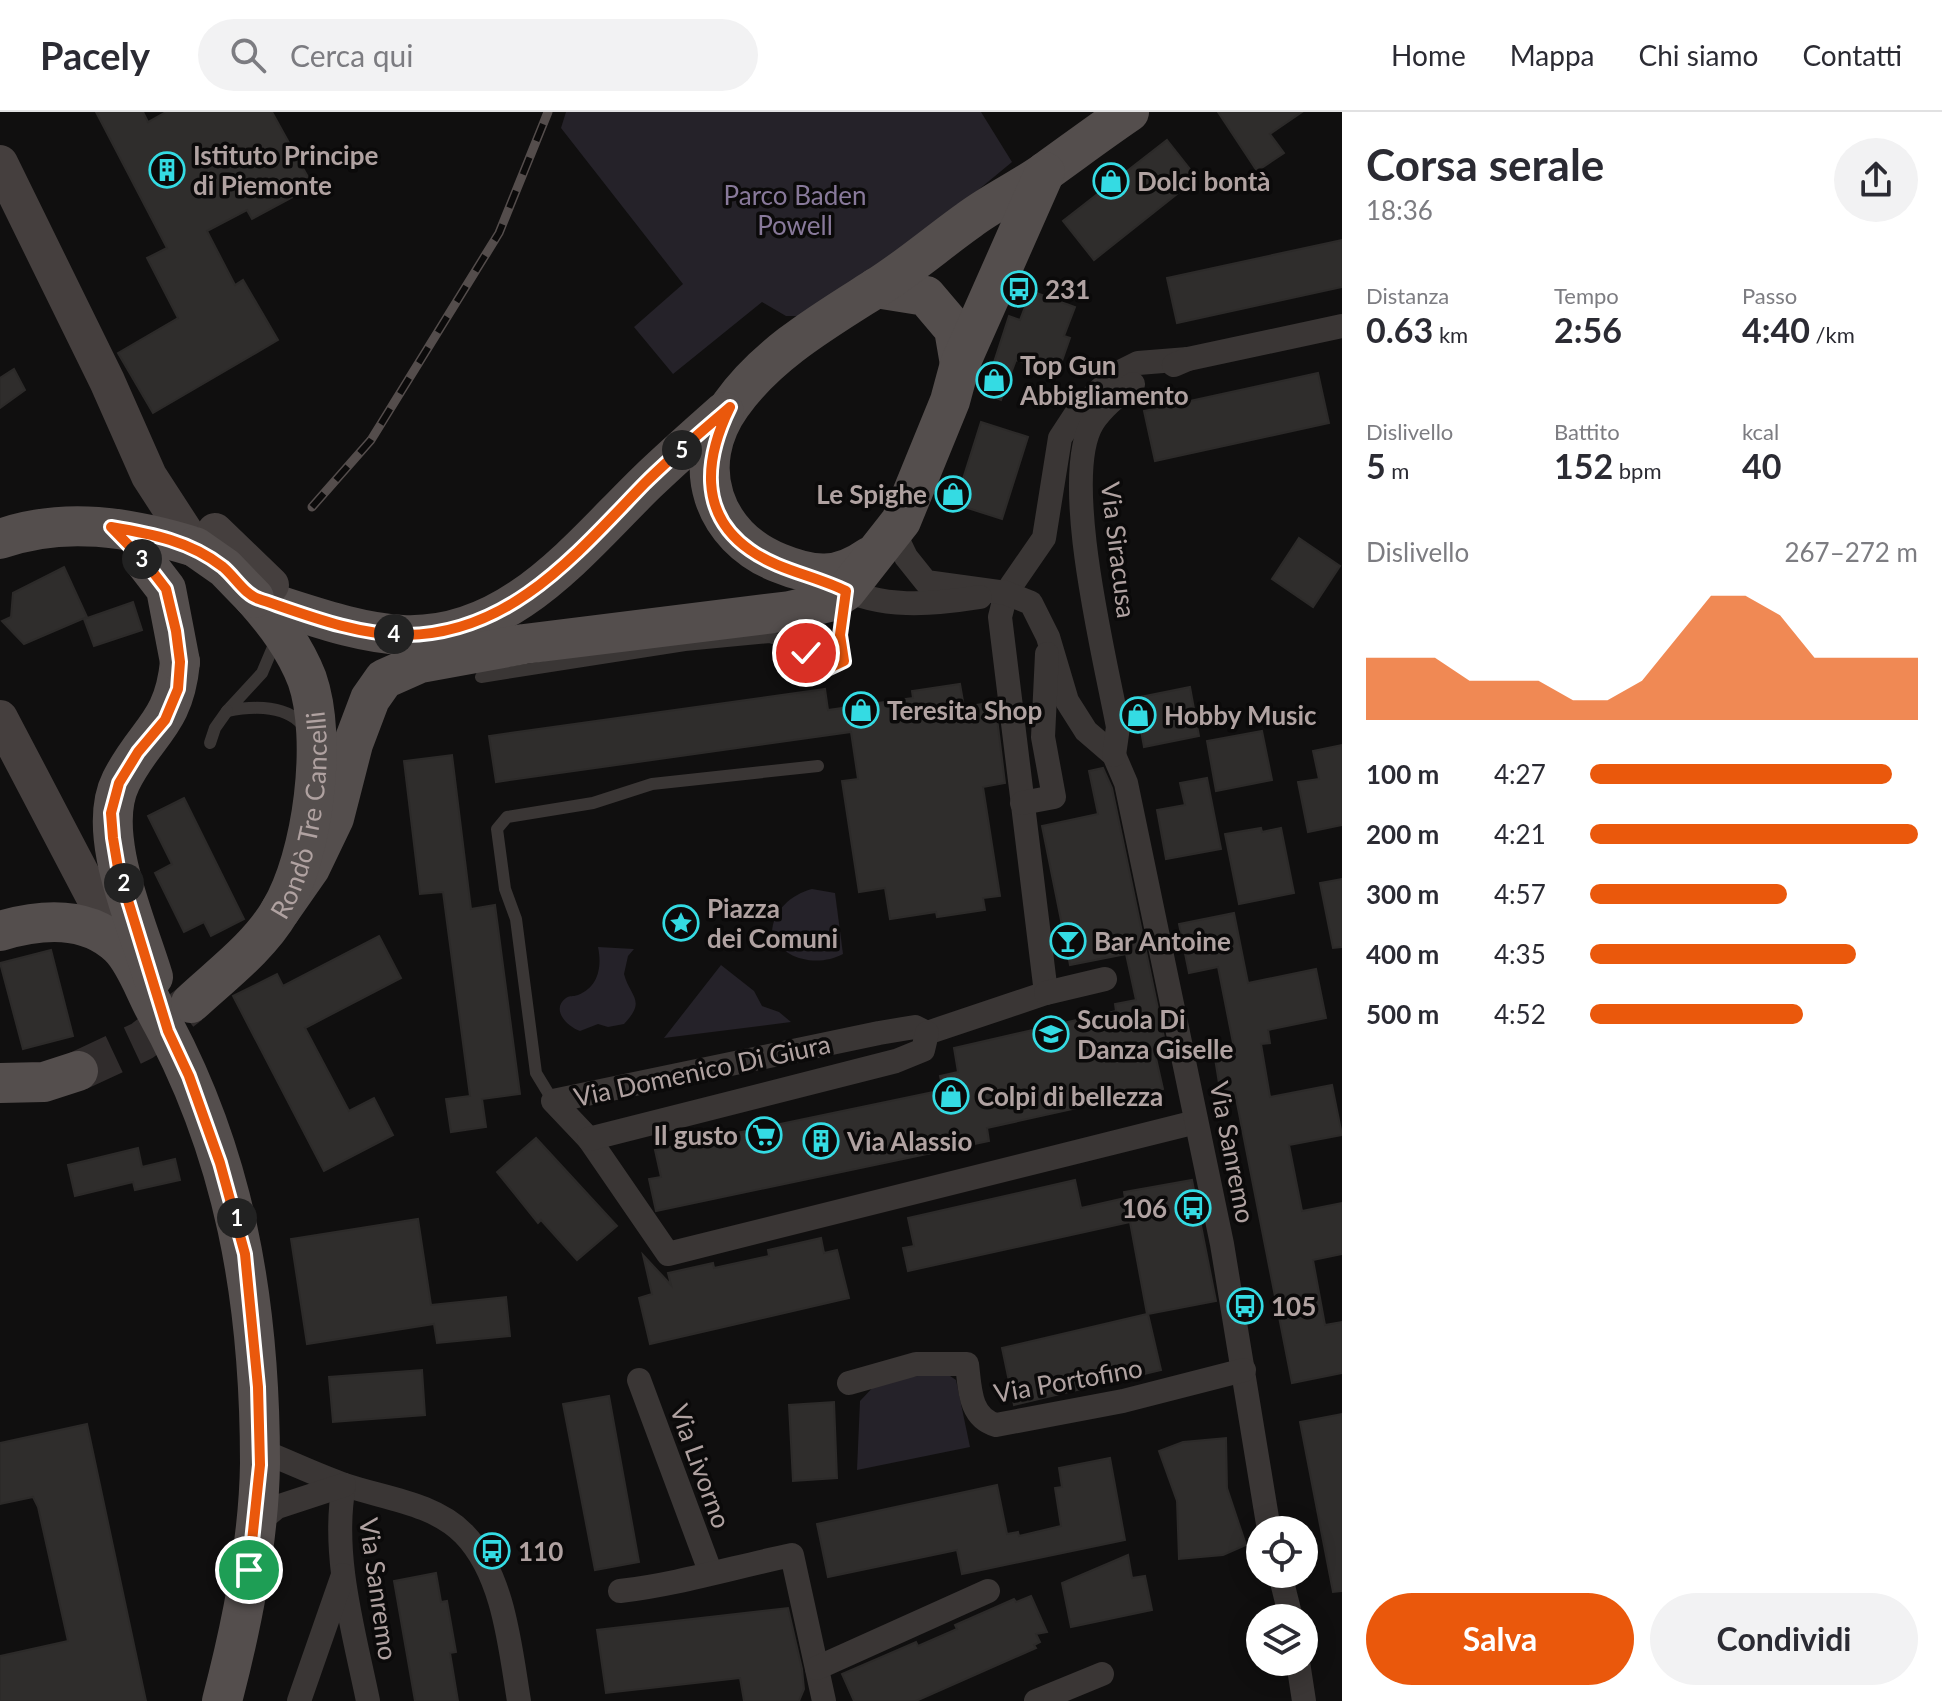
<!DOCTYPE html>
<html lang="it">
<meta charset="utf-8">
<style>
:root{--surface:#fff;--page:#f2f2f3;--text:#2b2b33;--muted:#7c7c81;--line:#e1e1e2;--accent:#ea580c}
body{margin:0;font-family:Lato,sans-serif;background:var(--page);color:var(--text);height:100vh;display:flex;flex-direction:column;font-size:30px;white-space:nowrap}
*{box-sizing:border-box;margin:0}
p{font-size:26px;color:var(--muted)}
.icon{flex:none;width:44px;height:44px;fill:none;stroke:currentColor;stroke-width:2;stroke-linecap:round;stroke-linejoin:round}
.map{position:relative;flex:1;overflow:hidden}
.side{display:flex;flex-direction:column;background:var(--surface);width:600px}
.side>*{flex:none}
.fabs{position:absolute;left:1246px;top:1404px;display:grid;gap:16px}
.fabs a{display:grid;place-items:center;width:72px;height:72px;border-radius:50%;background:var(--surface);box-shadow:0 4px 20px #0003;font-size:40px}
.pin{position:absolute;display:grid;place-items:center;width:68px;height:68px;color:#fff;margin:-34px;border:4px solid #fff;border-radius:50%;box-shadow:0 2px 8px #0007}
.km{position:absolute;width:40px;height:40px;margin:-20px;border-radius:50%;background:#222;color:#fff;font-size:22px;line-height:40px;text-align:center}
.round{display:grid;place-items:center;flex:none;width:84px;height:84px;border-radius:42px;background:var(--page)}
.headline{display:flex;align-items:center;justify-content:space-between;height:136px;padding:0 24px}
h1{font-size:44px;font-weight:700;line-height:60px}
.figures{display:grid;grid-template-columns:repeat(3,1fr);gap:12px;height:136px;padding:8px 24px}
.figures div{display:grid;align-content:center}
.figures b{font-size:34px;font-weight:700}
.figures small{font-size:22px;font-weight:400}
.figures p{font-size:22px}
.chart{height:224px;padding:16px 24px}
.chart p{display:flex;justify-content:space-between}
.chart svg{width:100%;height:144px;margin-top:8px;fill:var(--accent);opacity:.7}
.action{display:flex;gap:16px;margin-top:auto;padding:16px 24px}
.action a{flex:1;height:92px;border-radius:48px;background:var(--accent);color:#fff;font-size:32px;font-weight:700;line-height:92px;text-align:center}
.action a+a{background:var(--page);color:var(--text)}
ul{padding:0 24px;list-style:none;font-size:26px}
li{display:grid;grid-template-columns:128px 96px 1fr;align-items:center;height:60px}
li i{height:20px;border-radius:10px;background:var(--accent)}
header{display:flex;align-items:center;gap:48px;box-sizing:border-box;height:112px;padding:0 40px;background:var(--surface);border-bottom:2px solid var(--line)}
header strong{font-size:38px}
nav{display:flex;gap:44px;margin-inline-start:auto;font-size:28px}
.search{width:560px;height:72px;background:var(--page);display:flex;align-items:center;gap:20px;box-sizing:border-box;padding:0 28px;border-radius:44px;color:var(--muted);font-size:30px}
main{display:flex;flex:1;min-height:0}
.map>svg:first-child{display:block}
.green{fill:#252229}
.building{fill:#2f2d2c;stroke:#2c2a29;stroke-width:2}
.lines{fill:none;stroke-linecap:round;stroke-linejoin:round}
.primary-tunnel{stroke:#302c2c;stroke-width:40;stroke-dasharray:40 20;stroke-linecap:butt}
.service{stroke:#3a3635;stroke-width:12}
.minor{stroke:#3a3635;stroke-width:24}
.secondary{stroke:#453f3e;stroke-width:36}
.primary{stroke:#544e4d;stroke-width:40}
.rail-casing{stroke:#544d4c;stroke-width:9}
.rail{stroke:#0b0a0a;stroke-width:6;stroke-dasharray:18;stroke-linecap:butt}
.secondary-bridge{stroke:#453f3e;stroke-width:36}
.primary-bridge{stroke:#544e4d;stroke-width:40}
.route-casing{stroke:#fff;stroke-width:16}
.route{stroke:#ea580c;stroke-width:10}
.labels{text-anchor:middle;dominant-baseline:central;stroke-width:7;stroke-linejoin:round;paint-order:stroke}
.poi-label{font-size:26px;font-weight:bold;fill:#b0a2a1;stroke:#0b0a0a;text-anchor:start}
.park-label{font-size:26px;fill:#88799a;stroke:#0b0a0a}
.street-label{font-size:26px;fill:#b0a2a1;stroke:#0b0a0a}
</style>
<header>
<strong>Pacely</strong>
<div class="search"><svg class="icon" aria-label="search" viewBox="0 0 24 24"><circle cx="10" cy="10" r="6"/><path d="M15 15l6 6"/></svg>Cerca qui</div>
<nav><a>Home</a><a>Mappa</a><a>Chi siamo</a><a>Contatti</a></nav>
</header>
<main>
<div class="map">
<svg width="1342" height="1589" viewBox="0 0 1342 1589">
<rect width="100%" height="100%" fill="#100f0f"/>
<g class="green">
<path d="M566,0H981L1012,50L948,103L804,204H786L762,190L673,262L634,215L683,172L561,16Z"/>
<path d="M812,777L835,781L843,842C819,855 782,849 772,821C772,799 792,782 812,777Z"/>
<path d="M598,835L634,837L628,844L624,862C630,885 647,888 624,912L608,915L598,912L580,919C568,915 550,898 566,886C571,883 572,885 578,883C599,875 602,854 598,835Z"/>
<path d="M721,853L754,879L762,894L779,900L791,910L664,926Z"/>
<path d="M944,1260L956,1268L970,1335L857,1358L860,1289L878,1270Z"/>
</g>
<g class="building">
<path d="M96,0H143L148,10L166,0H272L313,74L252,107L247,98L207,119L235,173L243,168L278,228L153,301L118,241L178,206L147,146L167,136Z"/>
<path d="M1218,0H1302L1270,22L1284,41L1257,59Z"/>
<path d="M1167,28L1197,66L1094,148L1063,109Z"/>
<path d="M1342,128V175L1177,211L1167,166Z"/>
<path d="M1031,179L1075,195L1064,224L1070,226L1057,263L1016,248L1001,288L984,281L1009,204L1020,208Z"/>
<path d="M14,257L25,278L0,296V266Z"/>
<path d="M1318,261L1329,311L1155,349L1144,299Z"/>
<path d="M981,310L1028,325L1002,407L955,392Z"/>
<path d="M1299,426L1340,454L1313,495L1272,467Z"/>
<path d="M64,455L87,505L24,532L2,509L11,505L13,481Z"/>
<path d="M133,490L142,518L94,534L84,507Z"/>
<path d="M960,572L964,595L995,590L1005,671L983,675L1000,784L983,786L985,798L937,805L936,800L890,807L885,776L859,780L842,669L858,667L851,620L496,670L489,624L825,577L828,598L913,586L912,579Z"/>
<path d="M1190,575L1199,624L1144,635L1135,586Z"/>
<path d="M1262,619L1272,668L1216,679L1207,629Z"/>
<path d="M1342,633V713L1308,720L1298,670L1319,667L1313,639Z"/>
<path d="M452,643L471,797L495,793L520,982L482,987L486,1015L451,1020L446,987L470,984L443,780L420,782L404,649Z"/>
<path d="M1103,656L1112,676L1166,935L1154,937L1163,977L987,1016L989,1029L656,1099L649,1067L661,1065L655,1038L943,978L940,964L958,960L954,936L1116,899L1115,892L1136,888L1126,842L1070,853L1042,714L1098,702L1089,659Z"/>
<path d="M1207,666L1221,737L1166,747L1157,698L1185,693L1180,671Z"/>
<path d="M184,686L244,807L211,824L204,810L184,820L155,761L172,752L148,704Z"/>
<path d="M1261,716L1262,720L1281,716L1294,781L1239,792L1225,722Z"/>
<path d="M1342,767V835L1333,836L1320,771Z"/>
<path d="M1234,801L1248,871L1316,857L1326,906L1268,918L1270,931L1261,932L1270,985L1332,973L1342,1023L1289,1033L1302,1099L1342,1091V1142L1313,1148L1325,1213L1342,1210V1261L1292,1271L1235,981L1221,984L1214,940L1234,936L1218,855L1189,861L1179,812Z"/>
<path d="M379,824L401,866L305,916L349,999L374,986L393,1023L324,1059L233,884L277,862L283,874Z"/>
<path d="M51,838L73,924L23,937L0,851Z"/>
<path d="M536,1026L617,1114L577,1148L541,1108L538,1111L497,1060Z"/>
<path d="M138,1036L142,1055L175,1047L180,1068L135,1078L133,1070L75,1084L68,1053Z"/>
<path d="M1075,1068L1081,1096L1125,1086L1124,1080L1192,1068L1216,1189L1148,1202L1161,1258L1014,1293L1002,1236L1147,1202L1130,1110L908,1159L903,1136L914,1134L908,1106Z"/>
<path d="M418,1107L431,1193L506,1185L510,1224L437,1231L434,1212L307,1232L291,1127Z"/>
<path d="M821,1126L824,1141L837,1138L849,1186L650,1232L639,1186L652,1182L643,1143L671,1173L668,1161L713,1151L714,1156L769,1144L768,1138Z"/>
<path d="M422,1258L425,1303L333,1310L329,1265Z"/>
<path d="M609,1284L639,1450L595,1458L563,1292Z"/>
<path d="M834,1290L837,1366L793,1369L789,1293Z"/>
<path d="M1342,1302V1479L1333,1480L1300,1310Z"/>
<path d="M87,1312L146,1589H0V1544L68,1529L38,1395L33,1385L0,1392V1331Z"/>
<path d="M1226,1326L1227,1376L1246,1433L1223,1443L1179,1447L1177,1389L1159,1339L1183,1330Z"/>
<path d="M1110,1346L1125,1428L962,1462L957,1438L828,1465L817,1412L997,1373L1007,1422L1018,1420L1019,1424L1061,1414L1055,1376L1062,1375L1059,1356Z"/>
<path d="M1128,1443L1132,1466L1145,1464L1152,1498L1071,1515L1062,1471Z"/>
<path d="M436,1461L441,1490L447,1489L456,1540L450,1541L458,1589H415L394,1469Z"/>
<path d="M1031,1484L1047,1520L1036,1522L1040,1530L1034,1533L1036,1536L916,1589H854L842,1562L916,1530L918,1534L957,1517L955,1513L1014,1487L1016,1490Z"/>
<path d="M788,1496L802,1557L804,1577L799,1589H744L740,1566L606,1581L597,1518Z"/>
</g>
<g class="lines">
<path class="primary-tunnel" d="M78,959L142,929L190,892"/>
<g class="service">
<path d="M276,528L262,561L227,599C253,594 290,592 305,617"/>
<path d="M481,565L685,533L770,525L796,535L827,557L844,549L840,523L845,490"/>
<path d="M210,631L215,616L227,599"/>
<path d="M553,989L536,961L516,807L505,777L497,717L507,705L593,691L652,672L818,654"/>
</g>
<g class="minor">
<path d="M1188,247L1138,251L1118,261L1079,297L1060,326L1044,426L1006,481L1000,505L1046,881L927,921L915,915L879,921L553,989L589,1027L668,1142L1196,1010"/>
<path d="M1174,253L1188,247L1342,214"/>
<path d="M893,418L906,445L926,470L1006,481L1031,491L1048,525L1067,589L1086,619L1114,643L1126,671L1222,1132L1269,1418"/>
<path d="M836,474C882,497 930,493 980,485"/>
<path d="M1114,643L1118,615C1106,550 1059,364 1093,310C1103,295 1119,282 1133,272"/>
<path d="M1022,691L1054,685L1043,625L1047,542"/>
<path d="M1046,881L1105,867"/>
<path d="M589,1027L896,949L923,938L927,921"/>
<path d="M639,1268L710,1459"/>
<path d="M849,1271L916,1252H967C970,1276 969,1305 996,1313L1123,1289L1244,1258"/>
<path d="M259,1338C288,1349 316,1363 345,1373C383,1386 434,1391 464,1422C504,1463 510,1535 519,1589"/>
<path d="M344,1373C331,1443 354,1520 368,1589"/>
<path d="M254,1414L277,1395L344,1373"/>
<path d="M1280,1462L1291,1506"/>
<path d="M620,1479C679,1472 734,1455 792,1443L824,1589"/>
<path d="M1298,1550L1304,1589"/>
<path d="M817,1556L988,1479"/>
<path d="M299,1589L343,1463"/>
<path d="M1036,1589L1102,1562"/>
</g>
<g class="secondary">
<path d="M0,51L107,269L149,364L195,435"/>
<path d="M0,606L120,835"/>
</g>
<g class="primary">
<path d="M876,176L926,184L954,217L960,252"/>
<path d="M0,427C65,404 130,415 195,435"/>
<path d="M869,445C838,467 813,465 779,451C713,425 688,353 731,293C767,242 824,209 876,176C908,156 938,130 969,108C993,90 1021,77 1045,60C1073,40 1101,19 1129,0"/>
<path d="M254,486C303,500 351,520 402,523C510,528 578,437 647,370C672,346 698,323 724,300"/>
<path d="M280,799L310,756L334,706L353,632L370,587L384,567L420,551L524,532L790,499L829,490L846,479L901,409L950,289L960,252L1045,60"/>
<path d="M0,819C41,807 86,803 119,834C135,849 145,879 155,897C235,1040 260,1189 260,1351C259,1429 242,1513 222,1589"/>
<path d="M153,865C137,811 95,721 121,669C146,619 174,613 180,550"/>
<path id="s1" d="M191,891C221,863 259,835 280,799C313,744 328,627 307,567C295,536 276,511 254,486"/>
<path d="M0,971L44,970L78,959"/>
</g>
<defs>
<path id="rail" d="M312,395L371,328L499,121L548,0"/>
</defs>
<use href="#rail" class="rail-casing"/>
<use href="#rail" class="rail"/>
<path class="secondary-bridge" d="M215,419L271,473"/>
<g class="primary-bridge">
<path d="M195,435L225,456L254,486"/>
<path d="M146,451L166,477L180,550"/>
</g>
</g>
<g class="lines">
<defs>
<path id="route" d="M249,1458L260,1353L258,1275L245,1142L220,1051L189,964L168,919L118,756L113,726L111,701L119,671L138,640L165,608L178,577L180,550L176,519L166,477L146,451L111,415C152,422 190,429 223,455C235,465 245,483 259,487C306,503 356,523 406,523C511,522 577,441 644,372C671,345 701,320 730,295C706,344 697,401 750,438C778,458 816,464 846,479L840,523L844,549L827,557L806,541"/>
</defs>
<use href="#route" class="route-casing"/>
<use href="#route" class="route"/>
</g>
<defs>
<symbol id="building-ring" viewBox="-11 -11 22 22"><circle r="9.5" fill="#0b0a0a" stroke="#34dbe3" stroke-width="1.5"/><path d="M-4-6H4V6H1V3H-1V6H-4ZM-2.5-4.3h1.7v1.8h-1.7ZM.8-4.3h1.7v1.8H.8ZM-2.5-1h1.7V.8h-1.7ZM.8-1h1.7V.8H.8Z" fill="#34dbe3"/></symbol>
<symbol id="shop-ring" viewBox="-11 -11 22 22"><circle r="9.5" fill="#0b0a0a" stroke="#34dbe3" stroke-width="1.5"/><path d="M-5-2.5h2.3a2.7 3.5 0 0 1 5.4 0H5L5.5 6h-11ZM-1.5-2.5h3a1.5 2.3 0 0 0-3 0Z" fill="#34dbe3"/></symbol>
<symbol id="bus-ring" viewBox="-11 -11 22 22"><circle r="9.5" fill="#0b0a0a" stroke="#34dbe3" stroke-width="1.5"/><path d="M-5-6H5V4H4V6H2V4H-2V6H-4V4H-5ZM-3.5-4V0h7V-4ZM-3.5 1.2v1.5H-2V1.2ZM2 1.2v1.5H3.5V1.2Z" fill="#34dbe3"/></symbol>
<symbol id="sight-ring" viewBox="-11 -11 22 22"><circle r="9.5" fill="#0b0a0a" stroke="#34dbe3" stroke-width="1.5"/><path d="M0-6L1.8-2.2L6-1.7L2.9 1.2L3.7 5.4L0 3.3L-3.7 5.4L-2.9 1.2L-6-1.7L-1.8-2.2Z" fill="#34dbe3"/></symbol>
<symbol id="bar-ring" viewBox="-11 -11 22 22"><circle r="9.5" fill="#0b0a0a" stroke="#34dbe3" stroke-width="1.5"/><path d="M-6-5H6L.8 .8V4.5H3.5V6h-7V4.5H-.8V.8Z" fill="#34dbe3"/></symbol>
<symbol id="school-ring" viewBox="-11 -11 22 22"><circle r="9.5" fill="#0b0a0a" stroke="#34dbe3" stroke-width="1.5"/><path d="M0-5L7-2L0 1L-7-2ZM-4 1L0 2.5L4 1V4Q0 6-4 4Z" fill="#34dbe3"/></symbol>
<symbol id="supermarket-ring" viewBox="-11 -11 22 22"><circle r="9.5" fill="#0b0a0a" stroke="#34dbe3" stroke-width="1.5"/><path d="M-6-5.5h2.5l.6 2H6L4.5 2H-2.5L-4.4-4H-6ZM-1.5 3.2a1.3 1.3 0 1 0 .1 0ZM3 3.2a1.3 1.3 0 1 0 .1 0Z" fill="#34dbe3"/></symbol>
</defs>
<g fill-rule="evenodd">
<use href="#building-ring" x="147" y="38" width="40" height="40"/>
<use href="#shop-ring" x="1091" y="49" width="40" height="40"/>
<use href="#bus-ring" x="999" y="157" width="40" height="40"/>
<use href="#shop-ring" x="974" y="248" width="40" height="40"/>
<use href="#shop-ring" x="933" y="362" width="40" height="40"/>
<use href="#shop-ring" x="841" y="578" width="40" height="40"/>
<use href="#shop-ring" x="1118" y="583" width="40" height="40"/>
<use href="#sight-ring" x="661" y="791" width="40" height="40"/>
<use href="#bar-ring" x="1048" y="809" width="40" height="40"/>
<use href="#school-ring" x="1031" y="902" width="40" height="40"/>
<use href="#shop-ring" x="931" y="964" width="40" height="40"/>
<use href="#supermarket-ring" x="744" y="1003" width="40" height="40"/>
<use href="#building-ring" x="801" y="1009" width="40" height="40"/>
<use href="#bus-ring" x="1173" y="1076" width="40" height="40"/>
<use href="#bus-ring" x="1225" y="1174" width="40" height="40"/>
<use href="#bus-ring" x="472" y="1419" width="40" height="40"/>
</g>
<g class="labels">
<g class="poi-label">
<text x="193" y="43">Istituto Principe<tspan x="193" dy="30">di Piemonte</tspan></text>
<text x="1137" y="69">Dolci bontà</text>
<text x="1045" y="177">231</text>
<text x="1020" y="253">Top Gun<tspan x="1020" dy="30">Abbigliamento</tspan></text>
<text x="927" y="382" text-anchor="end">Le Spighe</text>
<text x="887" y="598">Teresita Shop</text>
<text x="1164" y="603">Hobby Music</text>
<text x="707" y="796">Piazza<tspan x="707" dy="30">dei Comuni</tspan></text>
<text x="1094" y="829">Bar Antoine</text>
<text x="1077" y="907">Scuola Di<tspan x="1077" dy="30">Danza Giselle</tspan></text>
<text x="977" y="984">Colpi di bellezza</text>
<text x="738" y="1023" text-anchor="end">Il gusto</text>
<text x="847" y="1029">Via Alassio</text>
<text x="1167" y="1096" text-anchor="end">106</text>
<text x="1271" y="1194">105</text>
<text x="518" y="1439">110</text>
</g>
<g class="park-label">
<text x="795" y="83">Parco Baden<tspan x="795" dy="30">Powell</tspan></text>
</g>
<g class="street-label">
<text transform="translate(1119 438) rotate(83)">Via Siracusa</text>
<text stroke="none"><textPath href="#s1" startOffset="228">Rondò Tre Cancelli</textPath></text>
<text transform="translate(702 958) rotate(-12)">Via Domenico Di Giura</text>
<text transform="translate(1233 1040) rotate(79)">Via Sanremo</text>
<text transform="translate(1068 1268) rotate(-10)">Via Portofino</text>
<text transform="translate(701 1354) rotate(70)">Via Livorno</text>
<text transform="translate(379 1477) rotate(82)">Via Sanremo</text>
</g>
</g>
</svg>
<div class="fabs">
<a><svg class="icon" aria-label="locate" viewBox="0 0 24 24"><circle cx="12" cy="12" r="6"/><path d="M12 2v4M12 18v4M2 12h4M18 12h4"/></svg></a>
<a><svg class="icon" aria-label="layers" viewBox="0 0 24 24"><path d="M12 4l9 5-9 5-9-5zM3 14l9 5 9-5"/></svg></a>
</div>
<div class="pin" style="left:249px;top:1458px;background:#1e9e55"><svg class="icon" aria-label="arrive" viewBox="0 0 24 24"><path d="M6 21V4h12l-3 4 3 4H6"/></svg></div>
<div class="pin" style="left:806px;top:541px;background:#d93025"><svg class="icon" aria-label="check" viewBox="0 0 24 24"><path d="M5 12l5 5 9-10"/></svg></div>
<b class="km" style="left:237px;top:1106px">1</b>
<b class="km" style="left:124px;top:771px">2</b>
<b class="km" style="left:142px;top:447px">3</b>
<b class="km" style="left:394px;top:522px">4</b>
<b class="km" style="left:682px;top:338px">5</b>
</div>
<section class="side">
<div class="headline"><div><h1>Corsa serale</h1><p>18:36</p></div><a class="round"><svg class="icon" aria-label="share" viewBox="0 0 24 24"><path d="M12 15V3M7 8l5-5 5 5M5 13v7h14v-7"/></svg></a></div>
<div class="figures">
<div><p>Distanza</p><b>0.63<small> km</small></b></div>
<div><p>Tempo</p><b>2:56</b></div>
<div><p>Passo</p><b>4:40<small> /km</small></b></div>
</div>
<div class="figures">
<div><p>Dislivello</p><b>5<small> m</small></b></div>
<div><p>Battito</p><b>152<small> bpm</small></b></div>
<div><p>kcal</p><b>40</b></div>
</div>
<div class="chart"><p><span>Dislivello</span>267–272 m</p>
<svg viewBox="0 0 160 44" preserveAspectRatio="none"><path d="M0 44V25L10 25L20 25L30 32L40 32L50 32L60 38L70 38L80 32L90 19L100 6L110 6L120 12L130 25L140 25L150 25L160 25V44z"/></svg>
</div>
<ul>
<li><b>100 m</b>4:27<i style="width:92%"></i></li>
<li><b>200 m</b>4:21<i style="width:100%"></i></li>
<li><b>300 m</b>4:57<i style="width:60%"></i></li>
<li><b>400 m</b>4:35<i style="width:81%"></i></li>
<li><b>500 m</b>4:52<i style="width:65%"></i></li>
</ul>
<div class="action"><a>Salva</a><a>Condividi</a></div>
</section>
</main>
